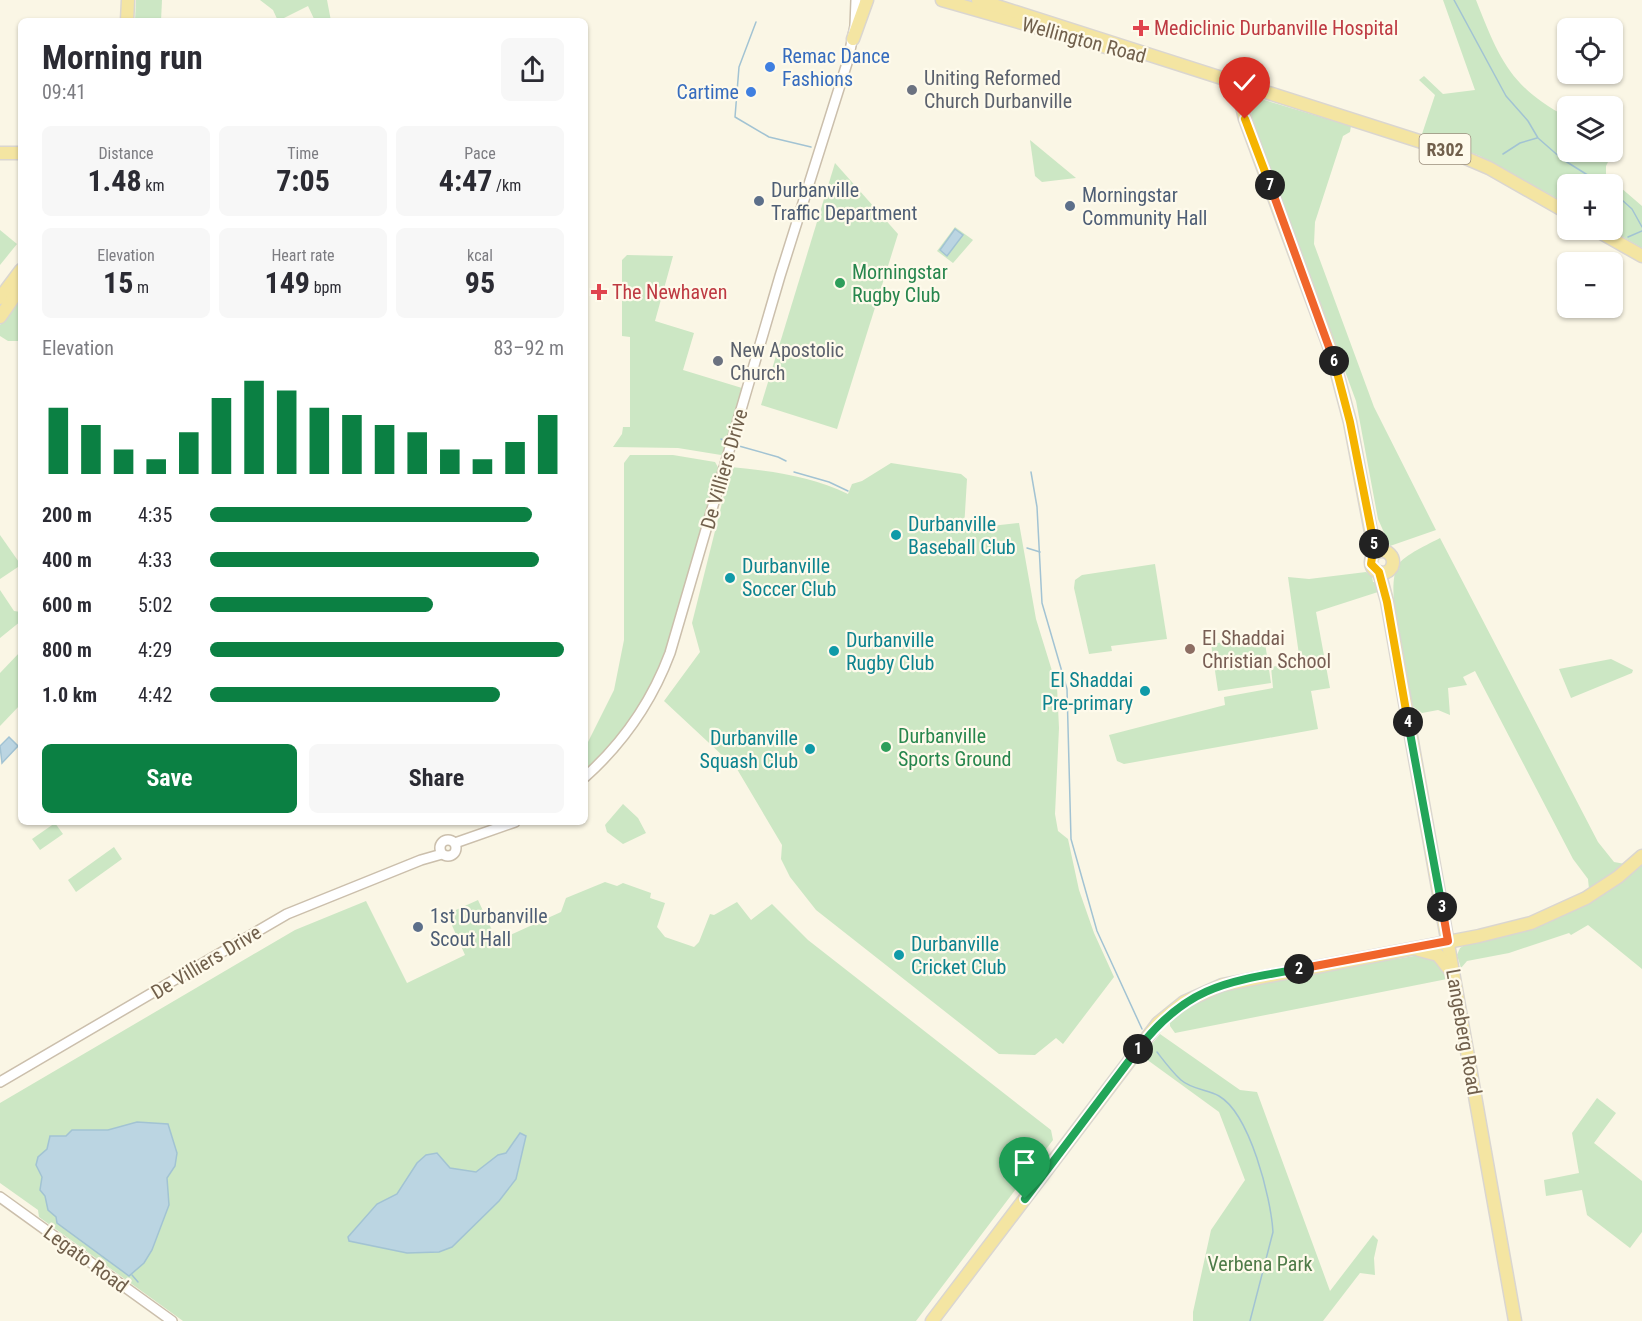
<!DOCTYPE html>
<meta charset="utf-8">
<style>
:root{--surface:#fff;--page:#f7f7f7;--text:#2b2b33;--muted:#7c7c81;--accent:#0b8043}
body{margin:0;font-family:"Roboto Condensed",sans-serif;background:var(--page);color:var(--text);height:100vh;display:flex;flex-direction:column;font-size:22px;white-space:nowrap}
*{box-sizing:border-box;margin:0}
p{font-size:20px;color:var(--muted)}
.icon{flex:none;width:33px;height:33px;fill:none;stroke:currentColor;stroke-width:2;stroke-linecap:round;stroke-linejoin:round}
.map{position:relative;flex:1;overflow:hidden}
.side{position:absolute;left:18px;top:18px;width:570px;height:807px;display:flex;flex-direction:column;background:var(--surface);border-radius:9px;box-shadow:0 2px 4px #0004}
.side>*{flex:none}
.fabs{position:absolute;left:1557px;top:18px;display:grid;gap:12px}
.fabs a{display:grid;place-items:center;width:66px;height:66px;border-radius:9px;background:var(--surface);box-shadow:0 2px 4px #0004;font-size:30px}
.pin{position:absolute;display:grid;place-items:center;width:51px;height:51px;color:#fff;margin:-62px -26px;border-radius:50% 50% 50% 0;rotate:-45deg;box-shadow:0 0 6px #0007}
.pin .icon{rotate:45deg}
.km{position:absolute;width:30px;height:30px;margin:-15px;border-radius:50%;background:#222;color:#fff;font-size:16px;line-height:30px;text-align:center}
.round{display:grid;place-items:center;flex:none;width:63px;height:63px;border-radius:9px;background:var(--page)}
.overview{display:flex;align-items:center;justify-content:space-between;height:102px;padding:0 24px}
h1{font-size:33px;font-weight:700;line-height:45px}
.figures{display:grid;grid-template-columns:repeat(3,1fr);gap:9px;height:102px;padding:6px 24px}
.figures div{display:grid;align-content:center;border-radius:9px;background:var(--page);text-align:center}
.figures b{font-size:30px;font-weight:700}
.figures small{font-size:16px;font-weight:400}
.figures p{font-size:16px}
.chart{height:168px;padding:12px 24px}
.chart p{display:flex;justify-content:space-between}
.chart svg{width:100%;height:108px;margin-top:6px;stroke:var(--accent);stroke-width:6}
.action{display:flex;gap:12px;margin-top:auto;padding:12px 24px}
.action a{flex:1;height:69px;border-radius:9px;background:var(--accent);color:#fff;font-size:24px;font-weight:700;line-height:69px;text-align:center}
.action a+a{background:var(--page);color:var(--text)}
ul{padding:0 24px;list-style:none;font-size:20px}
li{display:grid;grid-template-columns:96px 72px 1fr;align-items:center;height:45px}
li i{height:15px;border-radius:8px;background:var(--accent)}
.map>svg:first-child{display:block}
.green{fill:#cce7c4}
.water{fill:#bbd5e2;stroke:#a2c3d3;stroke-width:1.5}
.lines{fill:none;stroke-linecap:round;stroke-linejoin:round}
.stream{stroke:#a2c3d3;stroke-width:1.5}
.minor-casing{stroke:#cbbfac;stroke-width:12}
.major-casing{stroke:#dad6d0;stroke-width:15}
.minor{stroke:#fff;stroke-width:9}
.major{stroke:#f4e5a2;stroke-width:12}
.split-1-casing{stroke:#fff;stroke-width:12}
.split-2-casing{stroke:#fff;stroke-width:12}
.split-3-casing{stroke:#fff;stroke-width:12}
.split-4-casing{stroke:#fff;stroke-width:12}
.split-5-casing{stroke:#fff;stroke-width:12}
.split-6-casing{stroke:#fff;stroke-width:12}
.split-7-casing{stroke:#fff;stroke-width:12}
.split-8-casing{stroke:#fff;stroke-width:12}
.split-1{stroke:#22a559;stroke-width:8}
.split-2{stroke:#22a559;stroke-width:8}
.split-3{stroke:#f0652b;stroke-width:8}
.split-4{stroke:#22a559;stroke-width:8}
.split-5{stroke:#f5b400;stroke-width:8}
.split-6{stroke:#f5b400;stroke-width:8}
.split-7{stroke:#f0652b;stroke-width:8}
.split-8{stroke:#f5b400;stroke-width:8}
.health-dot{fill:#e0444e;stroke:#fefaeb;stroke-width:2}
.shop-dot{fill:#3f7fe0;stroke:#fefaeb;stroke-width:2}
.worship-dot{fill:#6b7280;stroke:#fefaeb;stroke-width:2}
.service-dot{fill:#5c6f8a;stroke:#fefaeb;stroke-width:2}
.leisure-dot{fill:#2e9e5b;stroke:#fefaeb;stroke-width:2}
.culture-dot{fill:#0f9aa8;stroke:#fefaeb;stroke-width:2}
.education-dot{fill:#8d6e63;stroke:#fefaeb;stroke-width:2}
.labels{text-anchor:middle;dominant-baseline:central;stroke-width:4.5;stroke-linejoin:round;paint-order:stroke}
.shield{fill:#fefaeb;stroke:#9b8e7c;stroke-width:1.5}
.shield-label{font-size:18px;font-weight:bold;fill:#71604c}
.health-label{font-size:20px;fill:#be3a42;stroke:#fefaeb;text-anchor:start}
.street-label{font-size:20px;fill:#71604c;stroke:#fefaeb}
.shop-label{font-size:20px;fill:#366cbe;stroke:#fefaeb;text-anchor:start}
.worship-label{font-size:20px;fill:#5b616d;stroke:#fefaeb;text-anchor:start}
.service-label{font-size:20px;fill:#4e5e75;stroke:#fefaeb;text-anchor:start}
.leisure-label{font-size:20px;fill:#27864d;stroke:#fefaeb;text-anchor:start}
.culture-label{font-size:20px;fill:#0d838f;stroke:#fefaeb;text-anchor:start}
.education-label{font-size:20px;fill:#785e54;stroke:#fefaeb;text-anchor:start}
.park-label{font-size:20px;fill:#4e7b48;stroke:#fefaeb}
</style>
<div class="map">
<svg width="1642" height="1321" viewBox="0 0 1642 1321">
<rect width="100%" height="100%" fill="#faf6e5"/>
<g class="green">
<path d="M136,0H162L161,21H135Z"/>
<path d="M260,0H327L331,21H315L308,6L278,21L273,10Z"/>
<path d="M1443,0H1476C1499,58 1510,87 1567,117L1568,152L1614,150L1606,166V175L1642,206V248L1611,230L1612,184H1568L1567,204L1480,156L1422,134L1435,95L1419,80L1424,76L1443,94L1475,90Z"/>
<path d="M1261,99L1351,126L1350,132L1343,136L1315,222L1314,244L1374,407L1436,530L1390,546L1378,519L1356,401L1253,122C1250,111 1249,102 1261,99Z"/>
<path d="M1030,140L1076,178L1042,182L1035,176Z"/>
<path d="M835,163L898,234L837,429L761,405Z"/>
<path d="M955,227L973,240L953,263L937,251Z"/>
<path d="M0,230L17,244L0,265Z"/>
<path d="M627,255L673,256L655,321L694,333L683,370L742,388L726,449L721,455L678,448L613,447L622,434L623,427H630V337L622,336V260Z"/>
<path d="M21,300V341H8L0,336V325Z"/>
<path d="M630,455H673L715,462L719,469L667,648L651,689L629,725L585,773V748L614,690L624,640V463Z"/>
<path d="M891,463L961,474L967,479L964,529L1019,523L1036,619L1057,687L1059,728L1055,814L1058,831L1068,839L1079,890L1094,933L1114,977L1063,1044L1056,1038L1035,1055L999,1054L816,910L790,877L781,859L782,845L737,769L664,701L700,652L692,623L731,467C772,471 811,476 848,494L852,484L862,481Z"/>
<path d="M0,535L21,565L0,579Z"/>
<path d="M1440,538L1598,842L1614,862L1625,864L1589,889L1588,879L1573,859L1475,671L1463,677L1467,685L1448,688L1450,715L1438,710L1422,713L1411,705C1406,677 1384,587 1398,565C1404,555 1429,544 1440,538Z"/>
<path d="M1155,564L1167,639L1111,646L1112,651L1089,654L1074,588L1075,580L1082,575Z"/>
<path d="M1366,572L1372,576L1373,582H1376L1378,592L1316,612L1330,688L1311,691L1318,729L1124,764L1117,761L1109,735L1225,705L1224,697L1273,688L1271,667L1300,662L1288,577L1309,579Z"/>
<path d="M0,590L14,611L21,612V621L0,638Z"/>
<path d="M1264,636L1271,683L1218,691L1211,644Z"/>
<path d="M21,651V704L0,726V673Z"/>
<path d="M1611,659L1633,670L1632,673L1571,698L1559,669Z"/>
<path d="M623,804L638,818L646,833L623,844L607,832L605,825Z"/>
<path d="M55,823L63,834L40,850L32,839Z"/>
<path d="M114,847L122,859L76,892L68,880Z"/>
<path d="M1642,864V969L1588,925L1571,935L1569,933L1509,953L1467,961L1461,968L1457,955L1460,948L1466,944C1511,932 1556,922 1597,898C1613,888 1627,875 1642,864Z"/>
<path d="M605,882L617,886L623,883L651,893L650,898L665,903L657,927L665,937L694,947L699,942L710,914L714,915L737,902L751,920L772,904L808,940L1051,1130L1053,1140L916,1321H183L39,1217L38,1210L0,1183V1103L295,930L366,901L407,983L465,955L447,914L478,900L497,941L561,912L566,898Z"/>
<path d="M1425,954L1440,964L1447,979L1175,1033L1170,1026V1020C1228,969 1350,969 1425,954Z"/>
<path d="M1160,1034L1240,1090L1257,1092L1330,1291L1373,1235L1378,1240L1374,1258L1375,1275L1360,1273L1323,1321H1193V1312L1211,1230L1245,1180L1219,1112L1142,1056Z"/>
<path d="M1597,1098L1616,1113L1594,1143L1642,1181V1232L1630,1248L1587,1215L1582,1190L1546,1196L1544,1180L1579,1173L1572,1133Z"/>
</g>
<g class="water">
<path d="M955,229L963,235L947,256L940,250Z"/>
<path d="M9,737L18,746L2,763L0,746Z"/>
<path d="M137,1122L168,1124L177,1153L175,1166L167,1178L169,1205L152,1250L144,1263L129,1276L57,1223L56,1217L48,1210L45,1196L40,1190L42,1177L36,1165L38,1157L47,1149L50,1136H66L72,1130H108Z"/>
<path d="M520,1133L526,1136L516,1179L499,1201L452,1247L439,1252L407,1253L349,1241L348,1237L377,1204L397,1194L417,1163L426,1155L437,1153L450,1168L476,1172L498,1155L506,1153Z"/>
</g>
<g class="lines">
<g class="stream">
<path d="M1454,0L1506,96L1528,121L1538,138L1562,159L1602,184"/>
<path d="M756,22L739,67L735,117L769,137L811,147"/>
<path d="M1503,154L1520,143L1537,138"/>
<path d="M1612,191L1632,209L1642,227"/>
<path d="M1628,237L1642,231"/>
<path d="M721,439L723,440"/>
<path d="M739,446L778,457L786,461"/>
<path d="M794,472L829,482L848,491"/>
<path d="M1031,472L1037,507L1042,603L1067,689L1071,839L1097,931L1142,1029"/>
<path d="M1027,548L1040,552"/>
<path d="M1157,1052C1164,1061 1172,1072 1181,1080C1191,1089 1208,1090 1219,1096C1250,1114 1271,1198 1273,1232L1250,1321"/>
<path d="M132,1275L138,1282"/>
</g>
<defs>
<g id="minor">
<path d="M585,777C623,743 652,701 670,653L780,276L848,60L855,26L856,0"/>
<circle cx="448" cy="848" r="8"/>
<path d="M455,843L515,822"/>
<path d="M0,1082L287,914L421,860L442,854"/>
<path d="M0,1197L172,1321"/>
</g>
<g id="major">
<path d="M942,0L1106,47"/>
<path d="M978,0L1447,150L1489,168L1568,213"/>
<path d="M127,21L128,0"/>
<path d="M853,39L867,0"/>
<path d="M1245,85L1241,102L1245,119L1332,354L1350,422L1375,553"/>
<path d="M0,153H21"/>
<path d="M1596,230L1642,256"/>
<path d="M0,298L21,270"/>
<path d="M0,317L21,287"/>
<circle cx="1382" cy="562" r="11"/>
<path d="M1379,572L1387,601L1515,1321"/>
<path d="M1419,950L1438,955L1452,973"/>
<path d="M932,1321L1146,1039L1158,1023L1184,1002L1222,985L1479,936L1531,923L1586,898L1618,877L1642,856"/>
</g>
</defs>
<use href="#minor" class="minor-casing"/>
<use href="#major" class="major-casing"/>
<use href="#minor" class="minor"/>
<use href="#major" class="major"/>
</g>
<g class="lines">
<defs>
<path id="split-1" d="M1025,1199L1138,1049"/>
<path id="split-2" d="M1138,1049C1186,987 1224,982 1299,969"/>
<path id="split-3" d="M1299,969L1448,941L1442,907"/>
<path id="split-4" d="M1408,722L1442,907"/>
<path id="split-5" d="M1374,544L1371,564L1379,572L1387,602L1408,722"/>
<path id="split-6" d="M1334,361L1350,422L1374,544"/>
<path id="split-7" d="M1270,185L1334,361"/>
<path id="split-8" d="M1245,119L1270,185"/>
</defs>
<use href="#split-1" class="split-1-casing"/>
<use href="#split-2" class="split-2-casing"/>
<use href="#split-3" class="split-3-casing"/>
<use href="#split-4" class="split-4-casing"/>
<use href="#split-5" class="split-5-casing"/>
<use href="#split-6" class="split-6-casing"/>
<use href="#split-7" class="split-7-casing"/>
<use href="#split-8" class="split-8-casing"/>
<use href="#split-1" class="split-1"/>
<use href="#split-2" class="split-2"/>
<use href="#split-3" class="split-3"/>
<use href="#split-4" class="split-4"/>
<use href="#split-5" class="split-5"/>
<use href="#split-6" class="split-6"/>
<use href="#split-7" class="split-7"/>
<use href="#split-8" class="split-8"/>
</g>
<g class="health-dot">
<path d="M1138 19h6v6h6v6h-6v6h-6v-6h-6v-6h6z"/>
<path d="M596 283h6v6h6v6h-6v6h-6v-6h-6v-6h6z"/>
</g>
<g class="shop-dot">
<circle cx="770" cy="67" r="6"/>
<circle cx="751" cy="92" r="6"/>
</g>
<g class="worship-dot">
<circle cx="912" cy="90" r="6"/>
<circle cx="718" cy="361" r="6"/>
</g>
<g class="service-dot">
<circle cx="759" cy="201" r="6"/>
<circle cx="1070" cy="206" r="6"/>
<circle cx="418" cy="927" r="6"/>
</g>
<g class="leisure-dot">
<circle cx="840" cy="283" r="6"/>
<circle cx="886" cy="747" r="6"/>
</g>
<g class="culture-dot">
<circle cx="896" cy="535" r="6"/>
<circle cx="730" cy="578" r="6"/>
<circle cx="834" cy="651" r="6"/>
<circle cx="1145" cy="691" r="6"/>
<circle cx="810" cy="749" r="6"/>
<circle cx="899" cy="955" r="6"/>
</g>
<circle class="education-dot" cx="1190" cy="649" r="6"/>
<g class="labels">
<rect class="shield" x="1419.5" y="134" width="51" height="30" rx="4.5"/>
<g class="shield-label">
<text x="1445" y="149">R302</text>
</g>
<g class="health-label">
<text x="1154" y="28">Mediclinic Durbanville Hospital</text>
<text x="612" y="292">The Newhaven</text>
</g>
<g class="street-label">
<text transform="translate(1084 40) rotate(15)">Wellington Road</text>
<text transform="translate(724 469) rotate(-74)">De Villiers Drive</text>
<text transform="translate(206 962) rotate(-31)">De Villiers Drive</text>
<text transform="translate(1464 1032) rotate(80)">Langeberg Road</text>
<text transform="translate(86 1259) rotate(36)">Legato Road</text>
</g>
<g class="shop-label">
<text x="782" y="56">Remac Dance<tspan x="782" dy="23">Fashions</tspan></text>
<text x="739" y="92" text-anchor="end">Cartime</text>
</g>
<g class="worship-label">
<text x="924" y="78">Uniting Reformed<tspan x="924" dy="23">Church Durbanville</tspan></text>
<text x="730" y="350">New Apostolic<tspan x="730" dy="23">Church</tspan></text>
</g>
<g class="service-label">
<text x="771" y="190">Durbanville<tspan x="771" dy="23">Traffic Department</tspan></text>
<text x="1082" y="195">Morningstar<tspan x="1082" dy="23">Community Hall</tspan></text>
<text x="430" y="916">1st Durbanville<tspan x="430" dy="23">Scout Hall</tspan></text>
</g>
<g class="leisure-label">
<text x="852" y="272">Morningstar<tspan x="852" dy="23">Rugby Club</tspan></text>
<text x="898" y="736">Durbanville<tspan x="898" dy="23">Sports Ground</tspan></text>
</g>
<g class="culture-label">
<text x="908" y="524">Durbanville<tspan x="908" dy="23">Baseball Club</tspan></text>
<text x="742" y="566">Durbanville<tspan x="742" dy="23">Soccer Club</tspan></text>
<text x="846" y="640">Durbanville<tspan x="846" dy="23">Rugby Club</tspan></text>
<text x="1133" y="680" text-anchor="end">El Shaddai<tspan x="1133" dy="23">Pre-primary</tspan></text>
<text x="798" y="738" text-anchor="end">Durbanville<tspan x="798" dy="23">Squash Club</tspan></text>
<text x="911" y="944">Durbanville<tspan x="911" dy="23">Cricket Club</tspan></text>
</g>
<g class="education-label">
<text x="1202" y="638">El Shaddai<tspan x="1202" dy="23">Christian School</tspan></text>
</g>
<g class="park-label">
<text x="1260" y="1264">Verbena Park</text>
</g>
</g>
</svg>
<div class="fabs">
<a><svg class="icon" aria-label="locate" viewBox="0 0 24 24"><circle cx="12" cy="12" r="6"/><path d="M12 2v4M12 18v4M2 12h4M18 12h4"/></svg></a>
<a><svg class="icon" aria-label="layers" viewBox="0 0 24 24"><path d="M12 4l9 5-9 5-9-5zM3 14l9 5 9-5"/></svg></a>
<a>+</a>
<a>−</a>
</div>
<div class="pin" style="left:1025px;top:1199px;background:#1e9e55"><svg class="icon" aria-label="arrive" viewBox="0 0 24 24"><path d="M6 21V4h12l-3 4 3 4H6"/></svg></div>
<div class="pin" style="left:1245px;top:119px;background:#d93025"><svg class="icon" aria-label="check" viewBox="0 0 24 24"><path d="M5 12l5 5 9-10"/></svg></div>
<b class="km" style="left:1138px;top:1049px">1</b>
<b class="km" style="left:1299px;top:969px">2</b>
<b class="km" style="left:1442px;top:907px">3</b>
<b class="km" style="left:1408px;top:722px">4</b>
<b class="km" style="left:1374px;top:544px">5</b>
<b class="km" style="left:1334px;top:361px">6</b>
<b class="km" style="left:1270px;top:185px">7</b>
<section class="side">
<div class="overview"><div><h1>Morning run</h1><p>09:41</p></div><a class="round"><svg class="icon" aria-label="share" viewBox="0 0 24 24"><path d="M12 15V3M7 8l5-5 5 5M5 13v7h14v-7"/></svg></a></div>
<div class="figures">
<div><p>Distance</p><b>1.48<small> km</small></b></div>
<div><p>Time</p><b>7:05</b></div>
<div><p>Pace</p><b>4:47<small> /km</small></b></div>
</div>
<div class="figures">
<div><p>Elevation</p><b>15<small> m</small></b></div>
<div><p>Heart rate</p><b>149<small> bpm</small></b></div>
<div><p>kcal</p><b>95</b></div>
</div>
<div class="chart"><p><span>Elevation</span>83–92 m</p>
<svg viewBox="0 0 160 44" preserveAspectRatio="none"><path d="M5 44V17M15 44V24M25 44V34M35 44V38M45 44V27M55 44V13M65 44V6M75 44V10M85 44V17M95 44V20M105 44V24M115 44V27M125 44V34M135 44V38M145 44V31M155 44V20"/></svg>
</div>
<ul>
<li><b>200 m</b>4:35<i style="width:91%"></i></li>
<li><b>400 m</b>4:33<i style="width:93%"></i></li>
<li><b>600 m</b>5:02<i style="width:63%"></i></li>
<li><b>800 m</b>4:29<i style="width:100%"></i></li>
<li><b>1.0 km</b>4:42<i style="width:82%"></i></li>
</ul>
<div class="action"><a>Save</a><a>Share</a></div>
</section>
</div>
